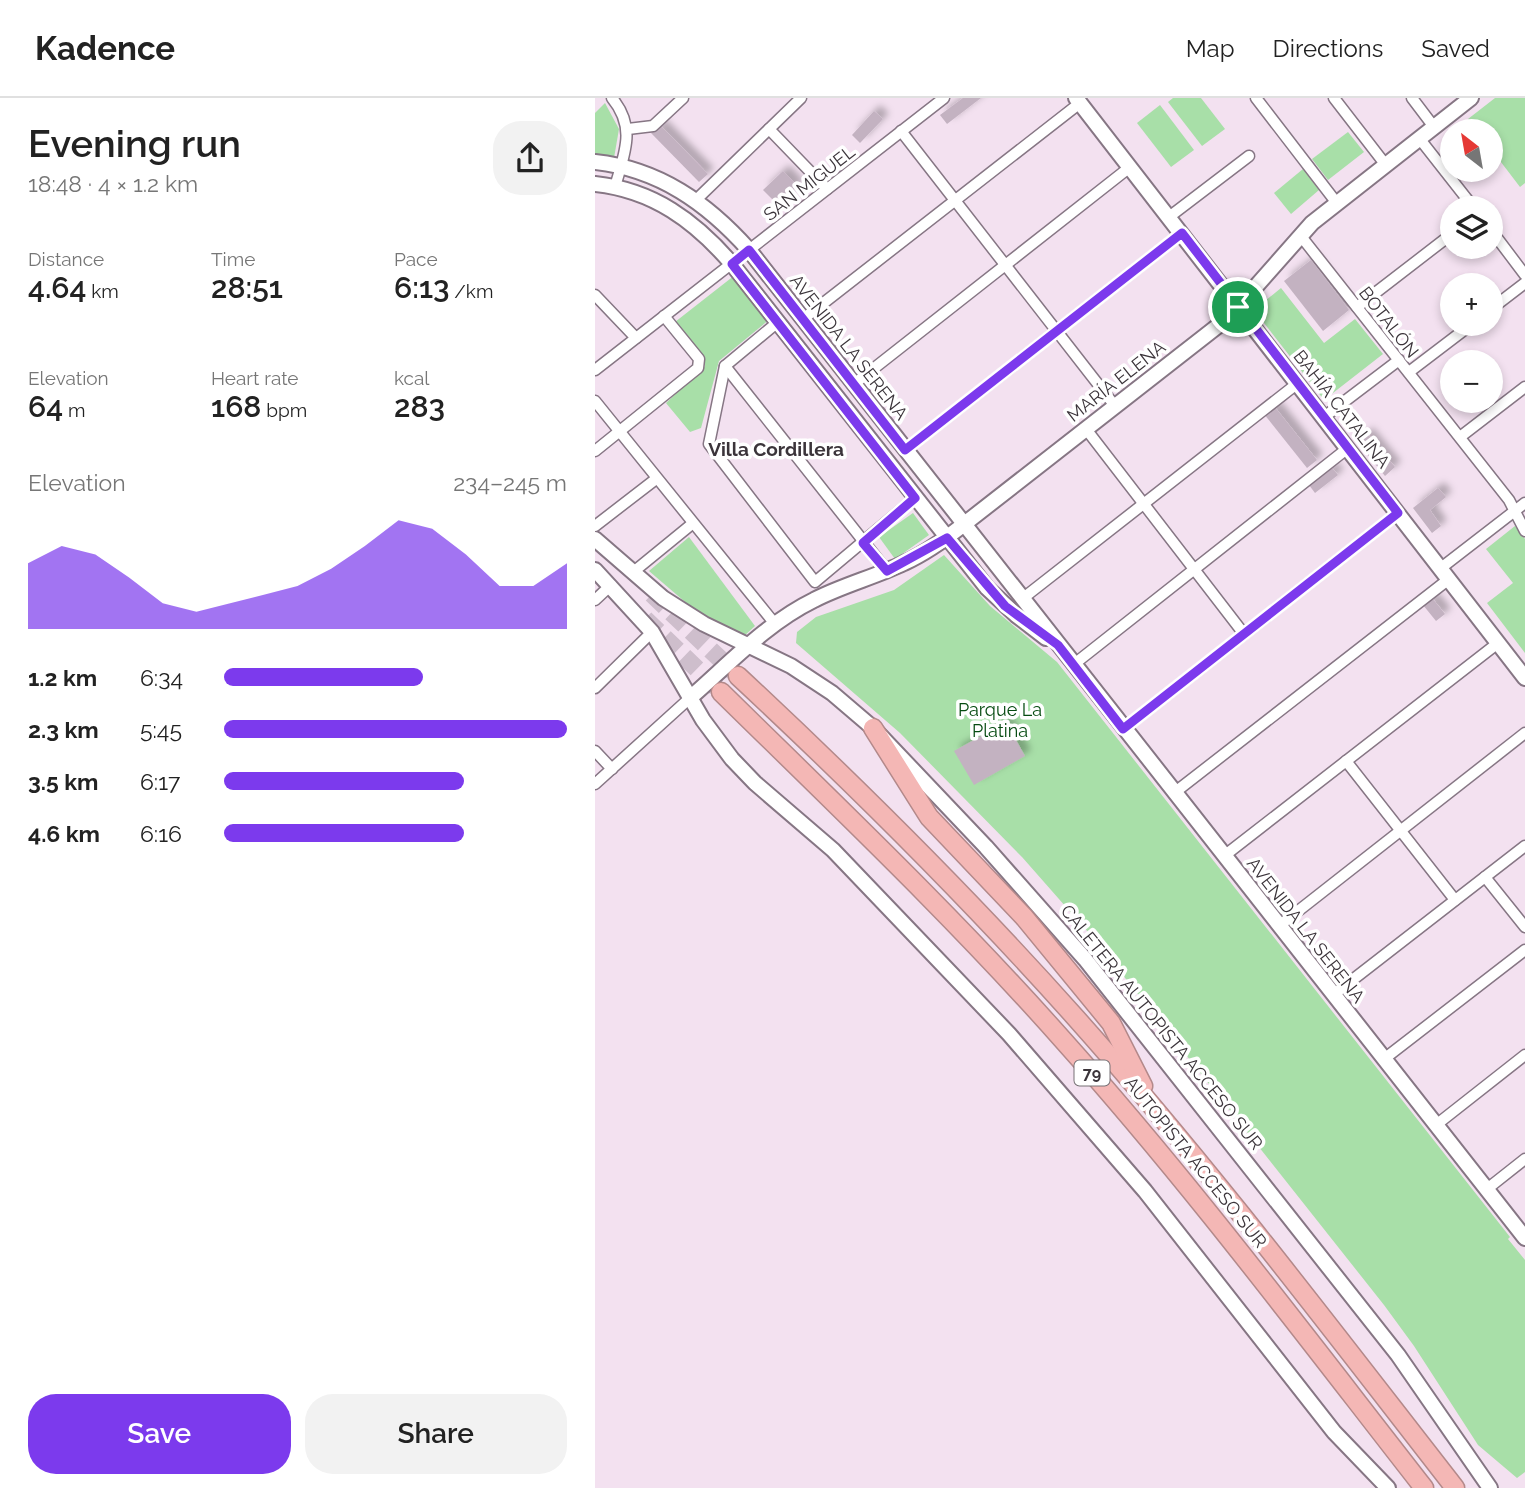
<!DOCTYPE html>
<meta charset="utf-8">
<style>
:root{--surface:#fff;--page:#f2f2f2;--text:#222;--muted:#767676;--line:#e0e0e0;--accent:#7c3aed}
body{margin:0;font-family:Raleway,sans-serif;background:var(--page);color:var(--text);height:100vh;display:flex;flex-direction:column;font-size:26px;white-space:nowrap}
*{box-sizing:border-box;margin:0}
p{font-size:23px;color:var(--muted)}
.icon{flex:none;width:38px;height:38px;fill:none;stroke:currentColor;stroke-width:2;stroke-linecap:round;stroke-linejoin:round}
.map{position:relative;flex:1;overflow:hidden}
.drawer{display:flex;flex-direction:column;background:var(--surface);width:595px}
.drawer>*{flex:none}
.needle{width:46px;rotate:329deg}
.controls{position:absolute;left:845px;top:21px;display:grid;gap:14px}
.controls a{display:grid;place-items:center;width:63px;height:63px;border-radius:50%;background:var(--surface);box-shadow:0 4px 10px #0003;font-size:35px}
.pin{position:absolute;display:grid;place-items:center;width:60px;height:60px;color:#fff;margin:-30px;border:4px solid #fff;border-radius:50%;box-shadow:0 2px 7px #0007}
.round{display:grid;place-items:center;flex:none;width:74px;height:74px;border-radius:28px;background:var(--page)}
.overview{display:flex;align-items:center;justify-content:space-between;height:119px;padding:0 28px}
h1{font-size:38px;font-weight:600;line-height:52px}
.figures{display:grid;grid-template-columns:repeat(3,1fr);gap:10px;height:119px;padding:7px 28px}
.figures div{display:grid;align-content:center}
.figures b{font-size:30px;font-weight:600}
.figures small{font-size:19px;font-weight:400}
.figures p{font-size:19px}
.chart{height:196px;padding:14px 28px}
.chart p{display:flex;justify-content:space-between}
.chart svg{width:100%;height:126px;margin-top:7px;fill:var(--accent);opacity:.7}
.button{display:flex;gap:14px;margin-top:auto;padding:14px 28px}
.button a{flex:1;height:80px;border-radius:28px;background:var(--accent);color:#fff;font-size:28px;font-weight:600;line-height:80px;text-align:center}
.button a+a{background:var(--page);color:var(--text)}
ul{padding:0 28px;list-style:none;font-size:23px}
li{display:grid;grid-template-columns:112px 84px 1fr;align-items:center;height:52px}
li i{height:18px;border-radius:9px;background:var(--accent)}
header{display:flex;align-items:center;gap:42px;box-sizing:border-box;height:98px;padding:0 35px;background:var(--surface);border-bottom:2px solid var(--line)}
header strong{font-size:33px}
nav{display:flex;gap:38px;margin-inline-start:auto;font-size:24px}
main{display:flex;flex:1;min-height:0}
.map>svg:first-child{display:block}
.green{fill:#a8dfa8}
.building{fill:#c3b2c1;filter:url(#shadow)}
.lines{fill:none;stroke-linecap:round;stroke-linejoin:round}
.highway-tunnel{stroke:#cebecc;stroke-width:18;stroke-dasharray:18 9;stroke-linecap:butt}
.street-casing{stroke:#867684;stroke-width:13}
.secondary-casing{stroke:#867684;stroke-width:18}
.highway-casing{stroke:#b3898a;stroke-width:21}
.street{stroke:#fff;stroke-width:10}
.secondary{stroke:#fff;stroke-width:14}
.highway{stroke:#f4b7b5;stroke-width:18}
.route-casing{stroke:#fff;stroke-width:14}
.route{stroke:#7c3aed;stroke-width:9}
.labels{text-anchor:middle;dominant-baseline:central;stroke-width:7;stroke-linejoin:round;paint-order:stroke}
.shield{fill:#fff;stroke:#767175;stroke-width:2}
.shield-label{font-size:16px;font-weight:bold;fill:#3b343a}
.street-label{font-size:18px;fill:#3b343a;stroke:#fff}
.park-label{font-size:18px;fill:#064b11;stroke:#fff}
.neighbourhood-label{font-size:19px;font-weight:bold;fill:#3b343a;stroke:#fff}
</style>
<header>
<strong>Kadence</strong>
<nav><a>Map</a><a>Directions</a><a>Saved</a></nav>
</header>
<main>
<section class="drawer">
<div class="overview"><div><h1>Evening run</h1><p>18:48 · 4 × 1.2 km</p></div><a class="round"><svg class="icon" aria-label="share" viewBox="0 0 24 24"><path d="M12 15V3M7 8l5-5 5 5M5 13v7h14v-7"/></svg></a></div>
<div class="figures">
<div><p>Distance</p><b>4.64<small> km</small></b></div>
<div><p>Time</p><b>28:51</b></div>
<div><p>Pace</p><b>6:13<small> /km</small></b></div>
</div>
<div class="figures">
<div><p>Elevation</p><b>64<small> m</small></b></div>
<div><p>Heart rate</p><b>168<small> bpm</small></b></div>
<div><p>kcal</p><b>283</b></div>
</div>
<div class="chart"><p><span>Elevation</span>234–245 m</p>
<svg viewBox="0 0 160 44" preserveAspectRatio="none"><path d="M0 44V21L10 15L20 18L30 26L40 35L50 38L60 35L70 32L80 29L90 23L100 15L110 6L120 9L130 18L140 29L150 29L160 21V44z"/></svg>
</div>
<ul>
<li><b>1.2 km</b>6:34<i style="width:58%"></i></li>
<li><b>2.3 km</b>5:45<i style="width:100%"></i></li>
<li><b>3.5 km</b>6:17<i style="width:70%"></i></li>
<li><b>4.6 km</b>6:16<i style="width:70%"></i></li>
</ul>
<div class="button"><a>Save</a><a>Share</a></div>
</section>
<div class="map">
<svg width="930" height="1390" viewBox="0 0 930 1390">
<defs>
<filter id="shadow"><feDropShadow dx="6" dy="-6" stdDeviation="3.5" flood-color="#0004"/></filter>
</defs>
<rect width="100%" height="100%" fill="#f3e1f0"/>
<g class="green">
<path d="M578,0H606L630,31L607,48L573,4Z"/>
<path d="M900,0H930V85L925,89L896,51V33H882L873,21Z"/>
<path d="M10,5L24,31L19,60L0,57V15Z"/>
<path d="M565,7L599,52L576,69L542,25Z"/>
<path d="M753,34L769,54L733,82L717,61Z"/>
<path d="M708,71L724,92L696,116L679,95Z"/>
<path d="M140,177L175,221L124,263L106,330L95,334L71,305L110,268L80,224Z"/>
<path d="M686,190L729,245L760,221L788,256L729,302L662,216L665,207Z"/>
<path d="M318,415L334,437L300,461L284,439Z"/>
<path d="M920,428L930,441V555L892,505L918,485L891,451Z"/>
<path d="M94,439L160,528L148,539L96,509L54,473Z"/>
<path d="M349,457L395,508L462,564L915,1139L913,1141L930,1162V1374L922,1380L883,1347L819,1248L789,1207L500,842L427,759L305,635L201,545L202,534L221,519L299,492Z"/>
</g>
<g class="building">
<path d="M368,0H386L352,26L345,17Z"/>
<path d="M279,13L288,21L265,45L257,37Z"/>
<path d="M65,27L113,76L104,84L56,35Z"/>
<path d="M188,73L203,88L183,107L168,92Z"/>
<path d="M716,162L754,212L728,233L689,183Z"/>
<path d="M679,308L722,362L712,370L669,316Z"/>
<path d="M772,335L800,369L790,378L762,344Z"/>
<path d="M737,370L743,377L720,395L714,387Z"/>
<path d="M843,390L851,399L835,412L846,428L837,435L818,410Z"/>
<path d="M837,500L850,516L841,523L828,507Z"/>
<path d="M411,624L430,658L379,687L359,653Z"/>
</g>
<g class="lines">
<g class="highway-tunnel">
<path d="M57,496L143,578"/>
<path d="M50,521L126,594"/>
</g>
<defs>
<g id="street">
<path d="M17,0C42,30 29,56 20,89"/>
<path d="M661,0L741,104"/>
<path d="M739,0L790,66"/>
<path d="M817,0L839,29"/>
<path d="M33,31L58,28L88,0"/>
<path d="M174,31L232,91"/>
<path d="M306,33L520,308"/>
<path d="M824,40L879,110"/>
<path d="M102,101L206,0"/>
<path d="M574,119L654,58"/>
<path d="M896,132L930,177"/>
<path d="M705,137L914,402L930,433"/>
<path d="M0,197L41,240"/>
<path d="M762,209L858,135"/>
<path d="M896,211L930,185"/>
<path d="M208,221L485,5"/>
<path d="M183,224L130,268L114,346L220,484L320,400"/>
<path d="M130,268L292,473"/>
<path d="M0,272L349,0"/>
<path d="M814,274L877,226"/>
<path d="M259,286L535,69"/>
<path d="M0,303L180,526"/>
<path d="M729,319L804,262"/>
<path d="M491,331L649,536"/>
<path d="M865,339L930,289"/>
<path d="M310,352L587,135"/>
<path d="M0,353L103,270L104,261L69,218"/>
<path d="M0,428L61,381"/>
<path d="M846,470L930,405"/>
<path d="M37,475L97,426"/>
<path d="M427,501L703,285"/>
<path d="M0,502L16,487"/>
<path d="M478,567L753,350"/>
<path d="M0,590L57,534"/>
<path d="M528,631L803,415"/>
<path d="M0,653L17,671"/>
<path d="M751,663L860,802"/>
<path d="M0,686L96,599"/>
<path d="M579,695L854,481"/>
<path d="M629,758L903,545"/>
<path d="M890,779L930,829"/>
<path d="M684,828L930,635"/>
<path d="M738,897L930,748"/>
<path d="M789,961L930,852"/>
<path d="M841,1027L930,957"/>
<path d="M892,1091L930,1061"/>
</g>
<g id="secondary">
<path d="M481,0L930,580"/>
<path d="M0,64C64,71 112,105 154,152L930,1140"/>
<path d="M0,86C58,92 100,123 137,166L392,490L421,517L451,540"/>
<path d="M0,441L68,500L109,526L196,568L237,595L278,630L391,749L490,861L803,1257L895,1390"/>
<path d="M0,472L57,534L108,622L137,661L160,685L238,752L414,936L550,1093L739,1334L793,1390"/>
<path d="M96,599C135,565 172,525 219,502C248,487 280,479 309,465C331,455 349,442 368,427L633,220L717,125L876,0"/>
</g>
<g id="highway">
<path d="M143,578C260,687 374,800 480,919C614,1069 736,1231 860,1390"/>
<path d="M126,594C242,708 359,819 467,941C595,1084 711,1239 829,1390"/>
<path d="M278,630L334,719L429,819L516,925L548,988"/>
</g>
</defs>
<use href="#street" class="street-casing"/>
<use href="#secondary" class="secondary-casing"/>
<use href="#highway" class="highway-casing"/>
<use href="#street" class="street"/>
<use href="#secondary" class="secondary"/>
<use href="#highway" class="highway"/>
</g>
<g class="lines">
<defs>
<path id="route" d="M587,135L803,415L528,631L463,547L410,508L352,440L292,473L268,445L320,400L137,166L154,152L310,352Z"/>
</defs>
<use href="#route" class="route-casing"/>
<use href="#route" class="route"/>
</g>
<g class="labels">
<rect class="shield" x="479.5" y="962.5" width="35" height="25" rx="5"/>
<g class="shield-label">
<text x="497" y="975">79</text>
</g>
<g class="street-label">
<text transform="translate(214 85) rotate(-38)">SAN MIGUEL</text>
<text transform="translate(794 224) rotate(52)">BOTALÓN</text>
<text transform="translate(254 249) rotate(52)">AVENIDA LA SERENA</text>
<text transform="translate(521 283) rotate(-38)">MARÍA ELENA</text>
<text transform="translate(747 311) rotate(52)">BAHÍA CATALINA</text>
<text transform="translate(711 832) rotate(52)">AVENIDA LA SERENA</text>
<text transform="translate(567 929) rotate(51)">CALETERA AUTOPISTA ACCESO SUR</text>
<text transform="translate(601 1064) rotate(51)">AUTOPISTA ACCESO SUR</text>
</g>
<g class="park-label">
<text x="405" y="611">Parque La<tspan x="405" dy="21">Platina</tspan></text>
</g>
<g class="neighbourhood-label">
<text x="181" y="351">Villa Cordillera</text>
</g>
</g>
</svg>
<div class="controls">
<a><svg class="needle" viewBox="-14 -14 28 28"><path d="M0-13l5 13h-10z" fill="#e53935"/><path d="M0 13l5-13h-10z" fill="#767676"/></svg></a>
<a><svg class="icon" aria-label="layers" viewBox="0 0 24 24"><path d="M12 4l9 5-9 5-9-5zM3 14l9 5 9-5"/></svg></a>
<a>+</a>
<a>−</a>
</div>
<div class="pin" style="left:643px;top:209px;background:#1e9e55"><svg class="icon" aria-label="arrive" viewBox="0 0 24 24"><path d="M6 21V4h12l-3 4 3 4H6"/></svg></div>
</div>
</main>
